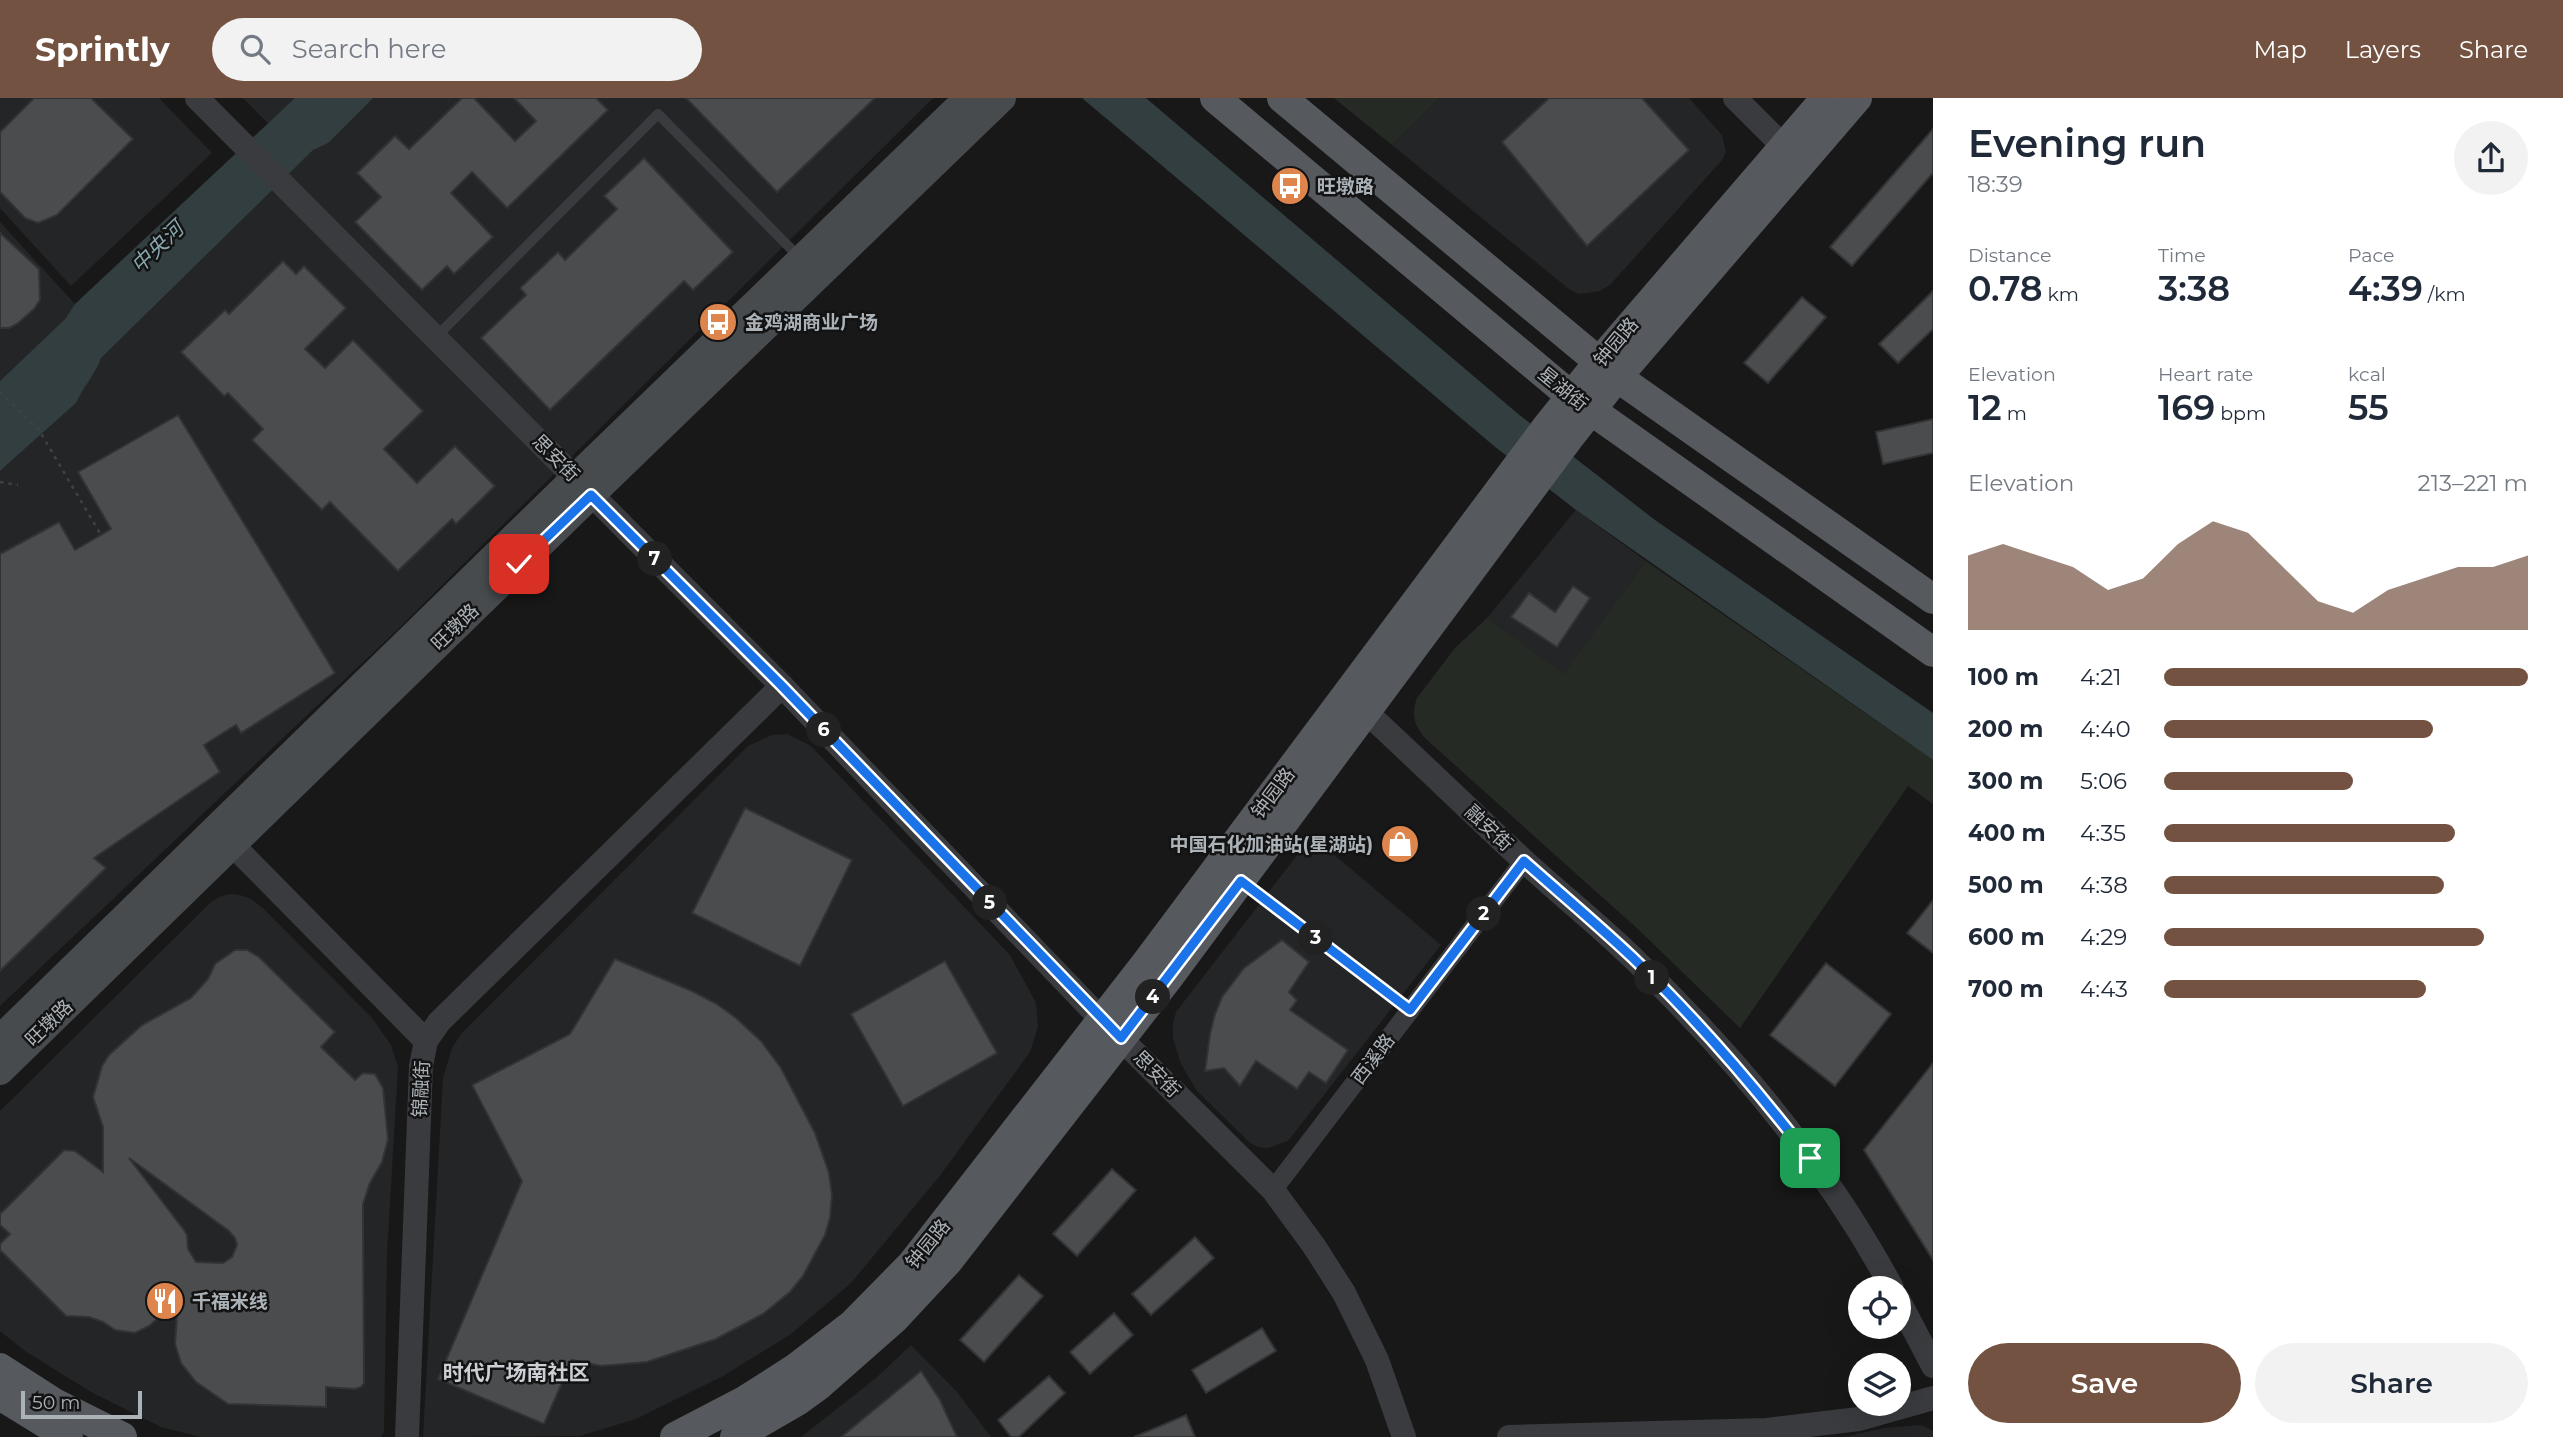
<!DOCTYPE html>
<meta charset="utf-8">
<style>
:root{--surface:#fff;--page:#f2f2f3;--text:#1f2937;--muted:#747a83;--accent:#745241}
body{margin:0;font-family:Montserrat,"Noto Sans SC",sans-serif;background:var(--page);color:var(--text);height:100vh;display:flex;flex-direction:column;font-size:26px;white-space:nowrap}
*{box-sizing:border-box;margin:0}
p{font-size:23px;color:var(--muted)}
.icon{flex:none;width:38px;height:38px;fill:none;stroke:currentColor;stroke-width:2;stroke-linecap:round;stroke-linejoin:round}
.map{position:relative;flex:1;overflow:hidden}
.panel{display:flex;flex-direction:column;background:var(--surface);width:630px}
.panel>*{flex:none}
.controls{position:absolute;left:1848px;top:1178px;display:grid;gap:14px}
.controls a{display:grid;place-items:center;width:63px;height:63px;border-radius:50%;background:var(--surface);box-shadow:0 7px 28px #0002;font-size:35px}
.scale{position:absolute;left:21px;bottom:18px;width:121px;box-sizing:border-box;padding-left:7px;border:4px solid #acb3b8;border-top:0;font-size:19px;line-height:24px;white-space:nowrap;color:#acb3b8;-webkit-text-stroke:5px #131314;paint-order:stroke}
.pin{position:absolute;display:grid;place-items:center;width:60px;height:60px;color:#fff;margin:-30px;border-radius:14px;box-shadow:0 4px 10px #0006}
.km{position:absolute;width:35px;height:35px;margin:-18px;border-radius:50%;background:#222;color:#fff;font-size:19px;line-height:35px;text-align:center}
.round{display:grid;place-items:center;flex:none;width:74px;height:74px;border-radius:37px;background:var(--page)}
.head{display:flex;align-items:center;justify-content:space-between;height:119px;padding:0 35px}
h1{font-size:38px;font-weight:600;line-height:52px}
.stats{display:grid;grid-template-columns:repeat(3,1fr);gap:10px;height:119px;padding:7px 35px}
.stats div{display:grid;align-content:center}
.stats b{font-size:35px;font-weight:600}
.stats small{font-size:19px;font-weight:400}
.stats p{font-size:19px}
.chart{height:196px;padding:14px 35px}
.chart p{display:flex;justify-content:space-between}
.chart svg{width:100%;height:126px;margin-top:7px;fill:var(--accent);opacity:.7}
.cta{display:flex;gap:14px;margin-top:auto;padding:14px 35px}
.cta a{flex:1;height:80px;border-radius:42px;background:var(--accent);color:#fff;font-size:28px;font-weight:600;line-height:80px;text-align:center}
.cta a+a{background:var(--page);color:var(--text)}
ul{padding:0 35px;list-style:none;font-size:23px}
li{display:grid;grid-template-columns:112px 84px 1fr;align-items:center;height:52px}
li i{height:18px;border-radius:9px;background:var(--accent)}
header{display:flex;align-items:center;gap:42px;box-sizing:border-box;height:98px;padding:0 35px;background:var(--accent);color:#fff}
header strong{font-size:33px}
nav{display:flex;gap:38px;margin-inline-start:auto;font-size:24px}
.search{width:490px;height:63px;background:var(--page);display:flex;align-items:center;gap:18px;box-sizing:border-box;padding:0 24px;border-radius:38px;color:var(--muted);font-size:26px}
main{display:flex;flex:1;min-height:0}
.map>svg:first-child{display:block}
.built{fill:#242526}
.green{fill:#252b24}
.water{fill:#333e41}
.building{fill:#4a4c4e;stroke:#323335;stroke-width:2;fill-rule:evenodd}
.lines{fill:none;stroke-linecap:round;stroke-linejoin:round}
.path{stroke:#3f4245;stroke-width:2.5;stroke-dasharray:3.5 5;stroke-linecap:butt}
.service{stroke:#393b3e;stroke-width:10}
.minor{stroke:#393b3e;stroke-width:19}
.tertiary{stroke:#393b3e;stroke-width:24}
.secondary{stroke:#474b4e;stroke-width:28}
.primary{stroke:#56595d;stroke-width:30}
.route-casing{stroke:#fff;stroke-width:14}
.route{stroke:#1a73e8;stroke-width:9}
.labels{text-anchor:middle;dominant-baseline:central;stroke-width:5;stroke-linejoin:round;paint-order:stroke}
.poi-label{font-size:19px;font-weight:bold;fill:#acb3b8;stroke:#131314;text-anchor:start}
.street-label{font-size:19px;fill:#acb3b8;stroke:#131314}
.water-label{font-size:21px;font-style:italic;fill:#87a7ae;stroke:#131314}
.neighbourhood-label{font-size:21px;font-weight:bold;fill:#ccd0d4;stroke:#131314}
</style>
<header>
<strong>Sprintly</strong>
<div class="search"><svg class="icon" aria-label="search" viewBox="0 0 24 24"><circle cx="10" cy="10" r="6"/><path d="M15 15l6 6"/></svg>Search here</div>
<nav><a>Map</a><a>Layers</a><a>Share</a></nav>
</header>
<main>
<div class="map">
<svg width="1933" height="1339" viewBox="0 0 1933 1339">
<rect width="100%" height="100%" fill="#181819"/>
<g class="built">
<path d="M0,0H159L212,55L71,188L0,110Z"/>
<path d="M243,0H933L397,532L0,908V373L76,305L82,291L96,272L100,260L303,61Z"/>
<path d="M1440,0H1689L1722,37L1726,54L1722,62L1610,187L1600,193L1579,196L1569,191L1392,47Z"/>
<path d="M0,124L75,206L65,221L0,283Z"/>
<path d="M1576,412L1646,463L1564,577L1487,520Z"/>
<path d="M787,636L811,648L1010,857L1036,905L1038,929L1030,954L939,1079L851,1185L791,1236L723,1278L636,1321L580,1338L423,1339L443,980L452,950L461,936L748,648L772,637Z"/>
<path d="M1312,738L1441,847L1288,1043L1268,1050L1258,1049L1250,1045L1197,993L1181,966L1173,940V925L1176,914Z"/>
<path d="M230,796L240,797L251,801L264,811L372,920L391,947L398,969L387,1156L384,1334L381,1339H201L161,1329L91,1294L25,1253L0,1233V1013L210,805L219,799Z"/>
<path d="M911,1247L957,1294L991,1339H801L876,1280Z"/>
<path d="M1921,1327L1933,1333V1339H1844L1884,1330Z"/>
</g>
<g class="green">
<path d="M1334,0H1440L1392,47Z"/>
<path d="M1646,463L1933,662V706L1908,688L1740,930L1640,833L1426,641C1414,628 1411,617 1417,600L1455,550L1487,520L1564,576Z"/>
</g>
<g class="water">
<path d="M295,0H373L328,45L313,52L101,260C95,277 83,289 76,305L0,373V283L65,221L75,206Z"/>
<path d="M1082,0H1146L1517,315L1655,422L1933,615V662L1576,412L1494,348Z"/>
</g>
<g class="building">
<path d="M34,0H91L133,41L57,117L38,125L25,120L0,94V34Z"/>
<path d="M462,0H474L515,43L536,23L514,0H596L608,12L507,110L472,74L451,95L493,139L454,176L447,168L422,192L355,124L381,99L357,75L395,38L409,51Z"/>
<path d="M686,0H875L777,94Z"/>
<path d="M1549,0H1642L1689,52L1587,148L1502,44Z"/>
<path d="M1933,31V75L1852,168L1830,149Z"/>
<path d="M644,60L733,154L693,192L684,183L550,312L481,240L526,197L520,190L558,154L565,162L617,111L604,98Z"/>
<path d="M0,135L39,171L40,202L34,211L17,226L9,230H0Z"/>
<path d="M283,163L296,176L304,168L346,210L305,251L325,270L353,242L423,313L384,351L417,385L455,348L495,388L456,426L452,421L398,473L330,404L322,412L252,342L263,331L228,295L224,298L181,254L225,212L229,216Z"/>
<path d="M1933,193V231L1898,265L1879,246Z"/>
<path d="M1802,199L1826,219L1768,285L1744,265Z"/>
<path d="M178,317L335,575L241,635L236,627L204,647L220,674L94,760L106,770L0,873V456L59,424L75,452L111,431L78,374Z"/>
<path d="M1933,321V355L1883,366L1876,334Z"/>
<path d="M1573,488L1590,500L1557,549L1511,519L1529,495L1555,514Z"/>
<path d="M745,710L852,762L800,868L692,815Z"/>
<path d="M1933,802V855L1907,835Z"/>
<path d="M1282,842L1309,864L1289,894L1297,902L1290,912L1348,952L1326,985L1309,974L1297,991L1256,963L1240,988L1224,970L1205,973L1210,936L1215,916L1222,899L1244,870Z"/>
<path d="M235,852H247L259,859L335,934L321,949L355,982L363,975L375,976L383,990L388,1041L382,1064L370,1085L363,1106L364,1285L361,1289L355,1291L326,1289V1309L228,1306L196,1284L181,1265L175,1246L178,1203L149,1228L135,1235L115,1232L103,1224L89,1219L66,1218L0,1152V1146L10,1136L0,1127V1116L64,1052L75,1053L103,1074V1029L93,999L102,968L109,957L142,927L191,900L208,881L215,866ZM129,1060L229,1133L235,1140L237,1147L232,1159L223,1165L196,1164L188,1151L187,1137L184,1132Z"/>
<path d="M615,861L692,893L717,906L736,920L761,943L781,970L815,1035L829,1075L832,1097L830,1120L825,1137L803,1178L790,1194L763,1216L716,1241L647,1264L601,1268L572,1262L544,1326L438,1281L522,1083L472,987L570,936Z"/>
<path d="M945,863L997,955L903,1008L851,916Z"/>
<path d="M1826,865L1891,916L1835,988L1770,937Z"/>
<path d="M1933,965V1162L1864,1052Z"/>
<path d="M1112,1071L1136,1092L1077,1158L1053,1136Z"/>
<path d="M1195,1139L1214,1160L1151,1217L1132,1196Z"/>
<path d="M1019,1177L1043,1198L984,1264L960,1242Z"/>
<path d="M1114,1215L1133,1237L1090,1276L1070,1254Z"/>
<path d="M1262,1230L1276,1253L1206,1295L1192,1272Z"/>
<path d="M921,1273L940,1302L957,1339H841Z"/>
<path d="M1049,1278L1065,1295L1019,1339H1011L998,1322Z"/>
<path d="M1186,1317L1195,1339H1134Z"/>
</g>
<g class="lines">
<g class="path">
<path d="M0,294L39,332L101,437"/>
<path d="M0,384L18,387"/>
</g>
<g class="service">
<path d="M436,239L658,16L800,160"/>
<path d="M1244,785L1410,912"/>
</g>
<path class="minor" d="M1273,1092L1524,763"/>
<g class="tertiary">
<path d="M197,0L782,588L1102,922L1273,1092L1314,1148L1344,1195L1377,1262L1404,1339"/>
<path d="M1735,0L1784,49"/>
<path d="M1352,601C1410,654 1466,709 1523,762C1559,795 1598,826 1634,861C1734,958 1826,1066 1892,1190"/>
<path d="M220,734L426,943"/>
<path d="M1899,1203L1933,1268"/>
<path d="M407,1339L421,968L426,943L439,924L782,588"/>
<path d="M1509,1339L1767,1332L1859,1321L1933,1300"/>
</g>
<g class="secondary">
<path d="M0,941L575,380L968,0"/>
<path d="M0,973L591,397L1002,0"/>
</g>
<g class="primary">
<path d="M1215,0L1571,298L1933,554"/>
<path d="M1282,0L1617,279L1933,501"/>
<path d="M0,1270L56,1306L122,1339"/>
<path d="M0,1297L68,1339"/>
<path d="M675,1339L746,1302L796,1270L852,1227L912,1166L1147,864L1546,330L1599,264L1826,0"/>
<path d="M735,1339L797,1303L819,1287L894,1221L948,1163L1168,880L1568,341L1617,279L1857,0"/>
</g>
</g>
<g class="lines">
<defs>
<path id="route" d="M519,466L591,397L782,588L1121,940L1241,783L1410,912L1524,763C1560,795 1597,826 1632,859C1697,921 1755,989 1810,1060"/>
</defs>
<use href="#route" class="route-casing"/>
<use href="#route" class="route"/>
</g>
<defs>
<symbol id="bus-disc" viewBox="-11 -11 22 22"><circle r="9.5" fill="#dd854d" stroke="#131314"/><path d="M-5-6H5V4H4V6H2V4H-2V6H-4V4H-5ZM-3.5-4V0h7V-4ZM-3.5 1.2v1.5H-2V1.2ZM2 1.2v1.5H3.5V1.2Z" fill="#fff"/></symbol>
<symbol id="shop-disc" viewBox="-11 -11 22 22"><circle r="9.5" fill="#dd854d" stroke="#131314"/><path d="M-5-2.5h2.3a2.7 3.5 0 0 1 5.4 0H5L5.5 6h-11ZM-1.5-2.5h3a1.5 2.3 0 0 0-3 0Z" fill="#fff"/></symbol>
<symbol id="restaurant-disc" viewBox="-11 -11 22 22"><circle r="9.5" fill="#dd854d" stroke="#131314"/><path d="M-5-6h1v4h1v-4h1v4h1v-4h1v5L-1.5 .5V6h-2V.5L-5-1ZM5-6V6H3V1.5H1.5Q1.5-4 5-6Z" fill="#fff"/></symbol>
</defs>
<g fill-rule="evenodd">
<use href="#bus-disc" x="1268" y="66" width="44" height="44"/>
<use href="#bus-disc" x="696" y="202" width="44" height="44"/>
<use href="#shop-disc" x="1378" y="724" width="44" height="44"/>
<use href="#restaurant-disc" x="143" y="1181" width="44" height="44"/>
</g>
<g class="labels">
<g class="poi-label">
<text x="1317" y="88">旺墩路</text>
<text x="745" y="224">金鸡湖商业广场</text>
<text x="1373" y="746" text-anchor="end">中国石化加油站(星湖站)</text>
<text x="192" y="1203">千福米线</text>
</g>
<g class="street-label">
<text transform="translate(1616 244) rotate(-50)">钟园路</text>
<text transform="translate(1563 291) rotate(39)">星湖街</text>
<text transform="translate(556 360) rotate(45)">思安街</text>
<text transform="translate(455 529) rotate(-44)">旺墩路</text>
<text transform="translate(1273 695) rotate(-53)">钟园路</text>
<text transform="translate(1489 730) rotate(43)">融安街</text>
<text transform="translate(49 925) rotate(-44)">旺墩路</text>
<text transform="translate(1373 961) rotate(-53)">西溪路</text>
<text transform="translate(1157 976) rotate(45)">思安街</text>
<text transform="translate(421 991) rotate(-87)">锦融街</text>
<text transform="translate(928 1146) rotate(-51)">钟园路</text>
</g>
<g class="water-label">
<text transform="translate(157 149) rotate(-44)">中央河</text>
</g>
<g class="neighbourhood-label">
<text x="516" y="1274">时代广场南社区</text>
</g>
</g>
</svg>
<div class="controls">
<a><svg class="icon" aria-label="locate" viewBox="0 0 24 24"><circle cx="12" cy="12" r="6"/><path d="M12 2v4M12 18v4M2 12h4M18 12h4"/></svg></a>
<a><svg class="icon" aria-label="layers" viewBox="0 0 24 24"><path d="M12 4l9 5-9 5-9-5zM3 14l9 5 9-5"/></svg></a>
</div>
<div class="scale">50 m</div>
<div class="pin" style="left:1810px;top:1060px;background:#1e9e55"><svg class="icon" aria-label="arrive" viewBox="0 0 24 24"><path d="M6 21V4h12l-3 4 3 4H6"/></svg></div>
<div class="pin" style="left:519px;top:466px;background:#d93025"><svg class="icon" aria-label="check" viewBox="0 0 24 24"><path d="M5 12l5 5 9-10"/></svg></div>
<b class="km" style="left:1652px;top:880px">1</b>
<b class="km" style="left:1484px;top:816px">2</b>
<b class="km" style="left:1316px;top:840px">3</b>
<b class="km" style="left:1153px;top:899px">4</b>
<b class="km" style="left:990px;top:805px">5</b>
<b class="km" style="left:824px;top:632px">6</b>
<b class="km" style="left:655px;top:461px">7</b>
</div>
<section class="panel">
<div class="head"><div><h1>Evening run</h1><p>18:39</p></div><a class="round"><svg class="icon" aria-label="share" viewBox="0 0 24 24"><path d="M12 15V3M7 8l5-5 5 5M5 13v7h14v-7"/></svg></a></div>
<div class="stats">
<div><p>Distance</p><b>0.78<small> km</small></b></div>
<div><p>Time</p><b>3:38</b></div>
<div><p>Pace</p><b>4:39<small> /km</small></b></div>
</div>
<div class="stats">
<div><p>Elevation</p><b>12<small> m</small></b></div>
<div><p>Heart rate</p><b>169<small> bpm</small></b></div>
<div><p>kcal</p><b>55</b></div>
</div>
<div class="chart"><p><span>Elevation</span>213–221 m</p>
<svg viewBox="0 0 160 44" preserveAspectRatio="none"><path d="M0 44V18L10 14L20 18L30 22L40 30L50 26L60 14L70 6L80 10L90 22L100 34L110 38L120 30L130 26L140 22L150 22L160 18V44z"/></svg>
</div>
<ul>
<li><b>100 m</b>4:21<i style="width:100%"></i></li>
<li><b>200 m</b>4:40<i style="width:74%"></i></li>
<li><b>300 m</b>5:06<i style="width:52%"></i></li>
<li><b>400 m</b>4:35<i style="width:80%"></i></li>
<li><b>500 m</b>4:38<i style="width:77%"></i></li>
<li><b>600 m</b>4:29<i style="width:88%"></i></li>
<li><b>700 m</b>4:43<i style="width:72%"></i></li>
</ul>
<div class="cta"><a>Save</a><a>Share</a></div>
</section>
</main>
